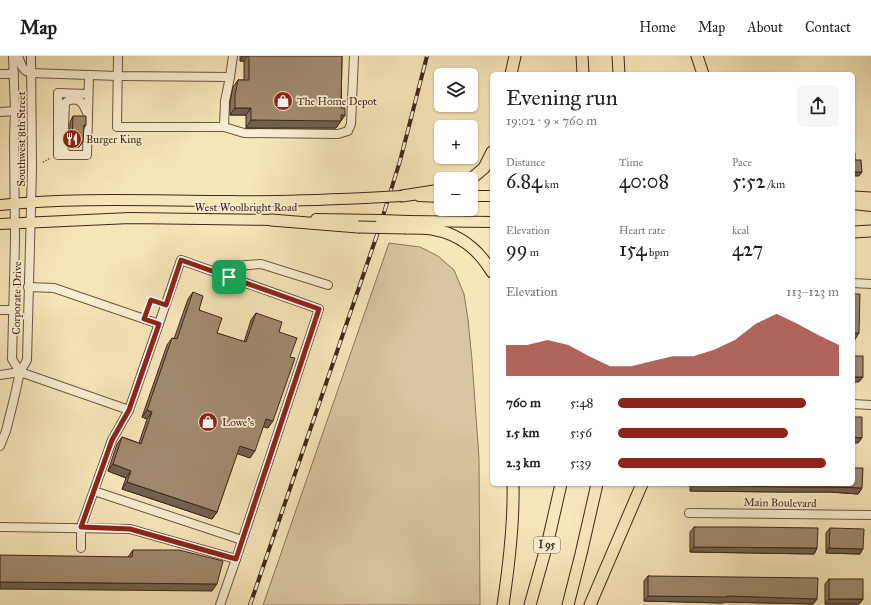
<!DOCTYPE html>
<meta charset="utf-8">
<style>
:root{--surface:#fff;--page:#f6f6f6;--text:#222;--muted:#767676;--line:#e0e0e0;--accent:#8f2418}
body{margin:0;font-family:"IM FELL Great Primer",serif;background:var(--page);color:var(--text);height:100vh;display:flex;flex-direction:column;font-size:15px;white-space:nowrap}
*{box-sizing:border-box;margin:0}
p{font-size:13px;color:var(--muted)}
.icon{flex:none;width:22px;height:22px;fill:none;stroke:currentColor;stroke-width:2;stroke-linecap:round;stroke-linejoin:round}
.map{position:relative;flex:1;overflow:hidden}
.sheet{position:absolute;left:490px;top:16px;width:365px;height:414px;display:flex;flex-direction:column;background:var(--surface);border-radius:6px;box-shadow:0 1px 3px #0004}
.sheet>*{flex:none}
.buttons{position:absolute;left:434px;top:12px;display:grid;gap:8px}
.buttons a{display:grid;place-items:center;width:44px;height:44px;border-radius:6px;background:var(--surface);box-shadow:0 1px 3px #0004;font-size:20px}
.pin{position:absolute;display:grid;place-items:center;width:34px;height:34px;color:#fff;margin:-17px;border-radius:8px;box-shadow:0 2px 6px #0006}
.round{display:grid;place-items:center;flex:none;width:42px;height:42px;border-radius:6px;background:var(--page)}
.overview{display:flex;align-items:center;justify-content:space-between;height:68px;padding:0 16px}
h1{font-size:22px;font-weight:600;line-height:30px}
.metrics{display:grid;grid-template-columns:repeat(3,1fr);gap:6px;height:68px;padding:4px 16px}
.metrics div{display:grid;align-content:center}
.metrics b{font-size:20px;font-weight:600}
.metrics small{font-size:11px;font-weight:400}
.metrics p{font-size:11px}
.chart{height:112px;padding:8px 16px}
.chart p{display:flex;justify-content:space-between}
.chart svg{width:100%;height:72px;margin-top:4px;fill:var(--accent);opacity:.7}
ul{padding:0 16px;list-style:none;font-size:13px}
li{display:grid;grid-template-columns:64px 48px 1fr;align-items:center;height:30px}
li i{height:10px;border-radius:5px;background:var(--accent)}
header{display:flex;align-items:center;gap:24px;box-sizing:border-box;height:56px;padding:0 20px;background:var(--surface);border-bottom:1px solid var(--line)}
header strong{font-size:19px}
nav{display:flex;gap:22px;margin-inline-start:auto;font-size:14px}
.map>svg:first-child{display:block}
.green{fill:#d7c69f;stroke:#8c765d}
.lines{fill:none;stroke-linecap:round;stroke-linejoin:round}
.minor-casing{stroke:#6f5643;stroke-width:10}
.major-casing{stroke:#42251b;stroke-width:12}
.highway-casing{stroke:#42251b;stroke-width:13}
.path{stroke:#42251b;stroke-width:1.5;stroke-dasharray:1 2;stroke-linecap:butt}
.minor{stroke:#f9efd2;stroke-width:8}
.major{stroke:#f6e7ba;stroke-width:10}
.highway{stroke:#f6e7ba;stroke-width:11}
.rail-casing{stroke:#42251b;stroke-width:4}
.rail{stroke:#f9efd2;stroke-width:2.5;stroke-dasharray:8;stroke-linecap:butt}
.major-bridge-casing{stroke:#42251b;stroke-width:12;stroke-linecap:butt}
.highway-bridge-casing{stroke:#42251b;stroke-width:13;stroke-linecap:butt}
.major-bridge{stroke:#f6e7ba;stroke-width:10}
.highway-bridge{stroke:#f6e7ba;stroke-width:11}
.wall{fill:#8a775f;stroke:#42251b}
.shaded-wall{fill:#70614d;stroke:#42251b}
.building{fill:#a08a6e;stroke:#42251b}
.route-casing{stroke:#fff;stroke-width:8}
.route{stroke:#8f2418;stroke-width:5}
.labels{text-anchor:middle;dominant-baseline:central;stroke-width:3.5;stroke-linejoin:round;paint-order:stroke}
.shield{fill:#f9efd2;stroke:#796252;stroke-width:1}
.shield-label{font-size:10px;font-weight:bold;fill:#42251b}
.poi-label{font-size:11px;fill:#42251b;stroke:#f9efd2;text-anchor:start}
.street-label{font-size:11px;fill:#42251b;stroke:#f9efd2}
</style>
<header>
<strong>Map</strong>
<nav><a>Home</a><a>Map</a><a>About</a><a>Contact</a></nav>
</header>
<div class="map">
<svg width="871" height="549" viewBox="0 0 871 549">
<rect width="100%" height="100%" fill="#f6e7ba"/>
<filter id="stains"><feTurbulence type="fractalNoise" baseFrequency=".005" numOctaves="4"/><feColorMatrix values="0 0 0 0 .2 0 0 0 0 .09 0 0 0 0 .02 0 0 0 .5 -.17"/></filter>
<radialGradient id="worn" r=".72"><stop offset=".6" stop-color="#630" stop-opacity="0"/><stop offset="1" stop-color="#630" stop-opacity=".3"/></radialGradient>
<path class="green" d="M389,187L420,191L438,200L454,214L464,238L468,263L472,304L479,403L480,549H263Z"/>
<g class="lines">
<defs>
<g id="minor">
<path d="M13,0L15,55L14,83L15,184L12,303L20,316"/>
<path d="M18,0C21,8 22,15 31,17L118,20L230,21L233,0"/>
<path d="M118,0L117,71H224L225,45L230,21"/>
<path d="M0,18H14"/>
<path d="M88,38L58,37V99H87L89,19"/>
<path d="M0,56L15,55"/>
<path d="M224,71L244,77L338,78L348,75L351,68L354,0"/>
<path d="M67,99L63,93L65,47C69,43 77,42 82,47C84,50 86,54 87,57"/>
<path d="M229,221L235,210L261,208L328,229"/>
<path d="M853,227L871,228"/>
<path d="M28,231L54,232L159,268"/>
<path d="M0,254H13"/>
<path d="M0,319L20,316L129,354"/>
<path d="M853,348L871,349"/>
<path d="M0,390L6,375L14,343L20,316L27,304L32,112L31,0"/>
<path d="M94,435L242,484"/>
<path d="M689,457L871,459"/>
<path d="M0,471L130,473L236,503"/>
<path d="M81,492V471L112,384L129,354L181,204L319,253L236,503L220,549"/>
</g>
<g id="major">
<path d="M419,140L441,141"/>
<path d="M471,140H492"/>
<path d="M853,148L871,150"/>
<path d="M0,149C77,141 154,145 231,145C276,146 321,144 365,142"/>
<path d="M316,163L381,164"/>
<path d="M408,165L492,166"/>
<path d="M0,168L130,162L278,164"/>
</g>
<g id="highway">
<path d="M582,0L583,18"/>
<path d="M618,0L619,18"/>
<path d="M697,0L703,18"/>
<path d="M511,18L515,0"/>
<path d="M471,123L484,112L492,96"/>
<path d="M402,140L441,134"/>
<path d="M853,141L871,142"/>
<path d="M271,164L358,171"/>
<path d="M407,172C415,172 424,172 432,173C460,178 478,193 492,216"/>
<path d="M853,176L871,175"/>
<path d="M503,549C509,509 514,469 513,428"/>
<path d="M530,549L548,485L561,428"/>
<path d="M568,549L581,498L597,428"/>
<path d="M590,549L642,428"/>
</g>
</defs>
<use href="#minor" class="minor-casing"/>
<use href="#major" class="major-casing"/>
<use href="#highway" class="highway-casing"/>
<g class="path">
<path d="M43,106L51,102"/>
<path d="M147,255L151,244L159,247"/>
</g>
<use href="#minor" class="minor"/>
<use href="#major" class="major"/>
<use href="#highway" class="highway"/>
<defs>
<path id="rail" d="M250,549L377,179L400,105L427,0"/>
</defs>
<use href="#rail" class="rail-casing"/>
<use href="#rail" class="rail"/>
<defs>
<g id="major-bridge">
<path d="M365,142L402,140"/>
<path d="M381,164L408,165"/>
</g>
<path id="highway-bridge" d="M358,171L407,172"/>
</defs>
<use href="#major-bridge" class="major-bridge-casing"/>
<use href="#highway-bridge" class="highway-bridge-casing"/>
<use href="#major-bridge" class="major-bridge"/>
<use href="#highway-bridge" class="highway-bridge"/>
</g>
<g class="wall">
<path d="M240,0H342L341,52L345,59L336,72H246V59H230V46L233,31L238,24H244V5H240Z"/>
<path d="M73,60L86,69L84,72L79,91H69L70,66Z"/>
<path d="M193,236L199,254L217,277L244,286L251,264L256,257L279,276L290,301L268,372L263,370L250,402L237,397L217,456L212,463L122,433L126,422L108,415L117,388L122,381L139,387L147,363L142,361L167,289L172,282L174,283L188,243Z"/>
<path d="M690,428H853L862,432L858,438L830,436H780L690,435Z"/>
<path d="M694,471L817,492L814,498L690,496V476Z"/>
<path d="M830,472L860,498L826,497V477Z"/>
<path d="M133,494L212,535L128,501Z"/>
<path d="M648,520L817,543L813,548L724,546L723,547L644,545V525Z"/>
<path d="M829,523L863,543L859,548H825V528Z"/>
</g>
<g class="shaded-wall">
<path d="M243,0H248L244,5H240Z"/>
<path d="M235,52H251L246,59H230Z"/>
<path d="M341,59H345L336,72H246L251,64Z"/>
<path d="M72,86H83L79,91H69Z"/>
<path d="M853,116H862L859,120H853Z"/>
<path d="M853,277H859L854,285H853Z"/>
<path d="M853,321H863L859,326H853Z"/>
<path d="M147,354L152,356L147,363L142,361Z"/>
<path d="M266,363L273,365L268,372L261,370Z"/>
<path d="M853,381L862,382L858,387H853Z"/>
<path d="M240,390L255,395L250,402L235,397Z"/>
<path d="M113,408L131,415L126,422L108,415Z"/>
<path d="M127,426L217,456L212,463L122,433Z"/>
<path d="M694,429L834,431L862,432L858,438L830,436H780L690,435Z"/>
<path d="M694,491L817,492L814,498L690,496Z"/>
<path d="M829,492L863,493L860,498L826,497Z"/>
<path d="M0,526L217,528L212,535L0,533Z"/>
<path d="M648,540H727L817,543L813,548L724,546L723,547L644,545Z"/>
<path d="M829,543H863L859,548H825Z"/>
</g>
<g class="building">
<path d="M249,0H342L341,52H345V59H341V65L251,64V52H235V39L238,24H249Z"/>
<path d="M73,60H86V69H84L83,86H72Z"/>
<path d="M853,97H855V104H861L862,116H853Z"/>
<path d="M193,236L203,240L199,254L222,262L217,277L246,286L256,257L282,266L279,276L297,282L290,301L295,302L273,365L266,363L255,395L240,390L217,456L127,426L131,415L113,408L122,381L141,388L152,356L147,354L172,282L177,283Z"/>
<path d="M853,238H860L859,277H853Z"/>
<rect x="853" y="300" width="10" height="21"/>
<path d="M853,361H862V382L853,381Z"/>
<path d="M853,412H863L862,432L834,431H784L694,429V428H853Z"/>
<path d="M694,471H744L818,472L817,492L694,491Z"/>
<path d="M830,472L864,473L863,493L829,492Z"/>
<path d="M133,494H179L223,505L217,528L0,526V499L132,501Z"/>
<path d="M648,520L818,522L817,543L727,540V541L648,540Z"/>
<rect x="829" y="523" width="34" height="20"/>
</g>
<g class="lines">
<defs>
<path id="route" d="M181,204L319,253L236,503L130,473L81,471L112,384L129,354L159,268L144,263L151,244L166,249Z"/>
</defs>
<use href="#route" class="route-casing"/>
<use href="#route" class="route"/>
</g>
<defs>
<symbol id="shop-disc" viewBox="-11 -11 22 22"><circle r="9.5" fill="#8f2418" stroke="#f9efd2"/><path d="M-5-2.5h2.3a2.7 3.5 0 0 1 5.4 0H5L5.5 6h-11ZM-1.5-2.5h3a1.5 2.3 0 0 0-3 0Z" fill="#fff"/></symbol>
<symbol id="restaurant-disc" viewBox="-11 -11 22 22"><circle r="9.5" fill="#8f2418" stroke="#f9efd2"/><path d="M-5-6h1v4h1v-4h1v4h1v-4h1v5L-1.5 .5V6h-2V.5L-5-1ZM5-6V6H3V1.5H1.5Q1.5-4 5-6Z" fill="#fff"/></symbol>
</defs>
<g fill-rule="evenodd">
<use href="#shop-disc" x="272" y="34" width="22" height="22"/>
<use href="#restaurant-disc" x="61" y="72" width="22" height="22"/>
<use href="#shop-disc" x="197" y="355" width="22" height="22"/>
</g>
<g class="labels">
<rect class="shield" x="534" y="481" width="26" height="16" rx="3"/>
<g class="shield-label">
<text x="547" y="489">I 95</text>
</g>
<g class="poi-label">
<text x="297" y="45">The Home Depot</text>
<text x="86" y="83">Burger King</text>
<text x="222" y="366">Lowe's</text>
</g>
<g class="street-label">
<text transform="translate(21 83) rotate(-90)">Southwest 8th Street</text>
<text x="246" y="151">West Woolbright Road</text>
<text transform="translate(17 242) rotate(-89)">Corporate Drive</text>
<text transform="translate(780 447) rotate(1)">Main Boulevard</text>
</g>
</g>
<rect width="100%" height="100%" filter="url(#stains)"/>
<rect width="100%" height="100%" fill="url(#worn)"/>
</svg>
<div class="buttons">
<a><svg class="icon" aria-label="layers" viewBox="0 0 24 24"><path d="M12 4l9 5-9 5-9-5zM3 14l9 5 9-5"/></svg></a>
<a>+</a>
<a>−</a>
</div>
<div class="pin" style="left:229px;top:221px;background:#1e9e55"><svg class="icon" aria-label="arrive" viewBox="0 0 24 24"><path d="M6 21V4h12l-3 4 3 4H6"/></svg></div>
<section class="sheet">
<div class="overview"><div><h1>Evening run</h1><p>19:02 · 9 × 760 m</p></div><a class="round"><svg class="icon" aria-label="share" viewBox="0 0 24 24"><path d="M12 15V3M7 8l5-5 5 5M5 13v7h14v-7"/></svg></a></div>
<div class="metrics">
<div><p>Distance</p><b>6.84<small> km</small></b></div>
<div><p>Time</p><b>40:08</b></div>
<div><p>Pace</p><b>5:52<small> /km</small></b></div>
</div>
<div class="metrics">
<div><p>Elevation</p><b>99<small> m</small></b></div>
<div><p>Heart rate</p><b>154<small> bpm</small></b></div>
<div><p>kcal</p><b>427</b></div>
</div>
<div class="chart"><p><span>Elevation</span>113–123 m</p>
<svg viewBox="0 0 160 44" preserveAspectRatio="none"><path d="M0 44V25L10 25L20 22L30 25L40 32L50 38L60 38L70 35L80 32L90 32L100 28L110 22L120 12L130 6L140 12L150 19L160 25V44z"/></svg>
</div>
<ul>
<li><b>760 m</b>5:48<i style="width:85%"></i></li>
<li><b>1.5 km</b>5:56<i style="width:77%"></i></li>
<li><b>2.3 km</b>5:39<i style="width:94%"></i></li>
</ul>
</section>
</div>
